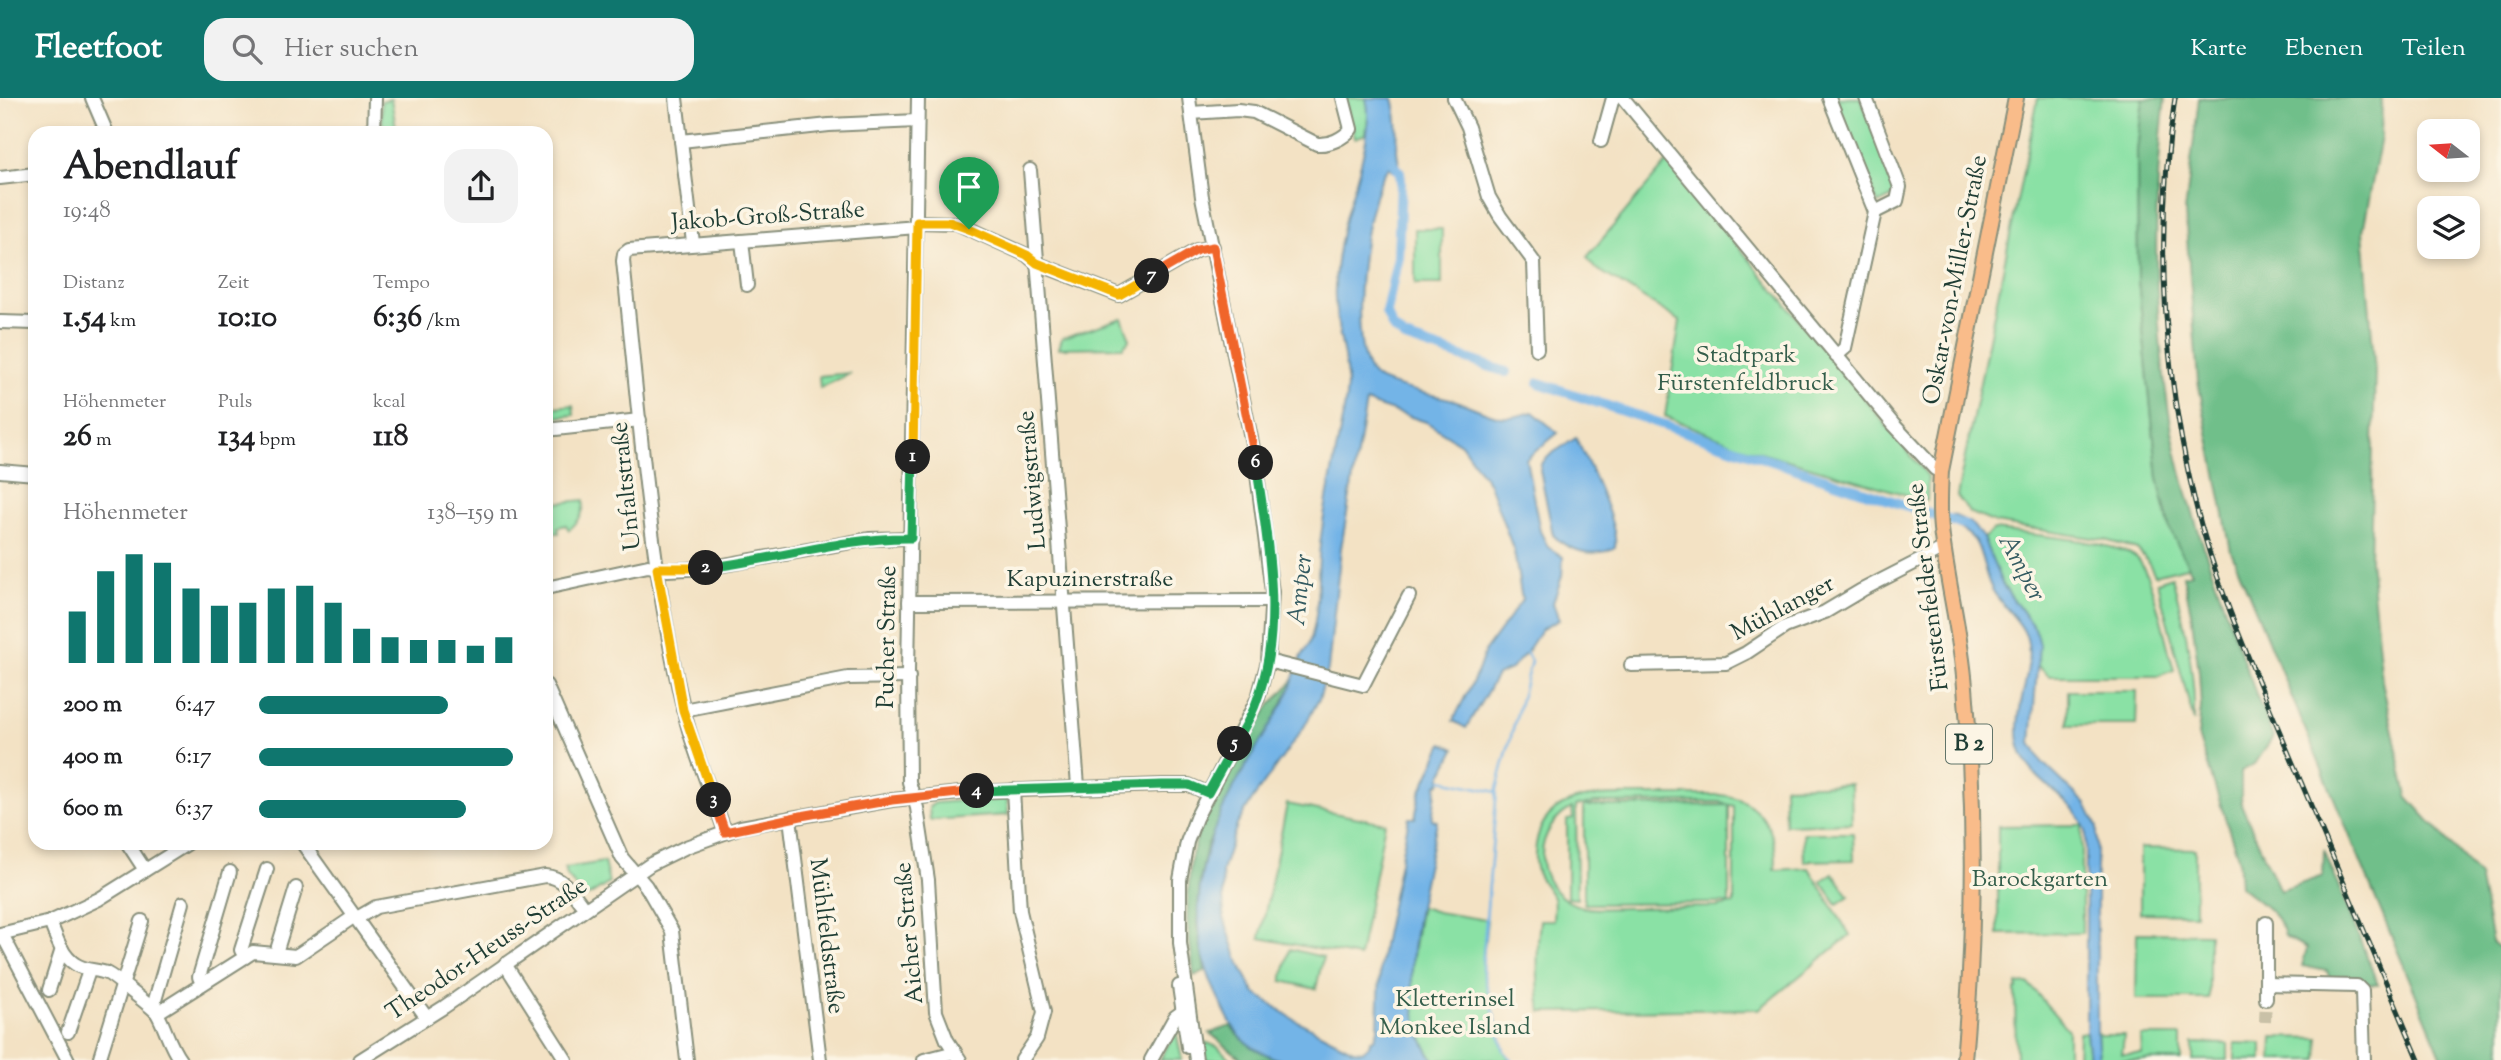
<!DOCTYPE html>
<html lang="de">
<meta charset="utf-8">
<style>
:root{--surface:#fff;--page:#f2f2f2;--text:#202124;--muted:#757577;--accent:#0f766e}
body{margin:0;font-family:"Sorts Mill Goudy",serif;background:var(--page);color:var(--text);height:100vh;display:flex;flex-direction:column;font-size:26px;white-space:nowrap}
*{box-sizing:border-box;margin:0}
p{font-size:23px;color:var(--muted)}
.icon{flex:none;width:38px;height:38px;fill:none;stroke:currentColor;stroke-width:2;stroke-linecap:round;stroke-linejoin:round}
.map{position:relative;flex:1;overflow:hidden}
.sheet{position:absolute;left:28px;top:28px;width:525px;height:724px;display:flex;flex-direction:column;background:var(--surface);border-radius:21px;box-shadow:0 4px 10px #0003}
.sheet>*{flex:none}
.needle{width:46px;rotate:287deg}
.controls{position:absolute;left:2417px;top:21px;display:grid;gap:14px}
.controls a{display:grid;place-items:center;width:63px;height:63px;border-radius:14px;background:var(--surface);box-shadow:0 4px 10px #0003;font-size:35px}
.pin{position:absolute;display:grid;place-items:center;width:60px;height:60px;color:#fff;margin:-72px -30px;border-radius:50% 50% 50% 0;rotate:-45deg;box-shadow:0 0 7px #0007}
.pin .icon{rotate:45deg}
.km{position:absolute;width:35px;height:35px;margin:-18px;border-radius:50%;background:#222;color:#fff;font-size:19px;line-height:35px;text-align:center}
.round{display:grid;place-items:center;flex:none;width:74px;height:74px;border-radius:21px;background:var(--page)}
.headline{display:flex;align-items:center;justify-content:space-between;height:119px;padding:0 35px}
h1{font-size:38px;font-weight:800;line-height:52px}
.metrics{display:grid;grid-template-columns:repeat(3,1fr);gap:10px;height:119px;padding:7px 35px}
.metrics div{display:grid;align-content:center}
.metrics b{font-size:30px;font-weight:800}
.metrics small{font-size:19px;font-weight:400}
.metrics p{font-size:19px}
.chart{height:196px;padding:14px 35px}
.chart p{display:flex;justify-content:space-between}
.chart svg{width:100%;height:126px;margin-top:7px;stroke:var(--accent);stroke-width:6}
ul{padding:0 35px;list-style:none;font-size:23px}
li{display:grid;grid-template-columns:112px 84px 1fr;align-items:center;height:52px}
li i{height:18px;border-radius:9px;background:var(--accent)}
header{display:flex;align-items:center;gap:42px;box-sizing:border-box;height:98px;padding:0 35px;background:var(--accent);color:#fff}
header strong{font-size:33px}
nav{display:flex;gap:38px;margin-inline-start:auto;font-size:24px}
.search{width:490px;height:63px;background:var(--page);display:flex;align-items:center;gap:18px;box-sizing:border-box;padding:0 24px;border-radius:21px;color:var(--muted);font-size:26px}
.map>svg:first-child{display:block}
.green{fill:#8ae1a5;stroke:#548f6c;stroke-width:2;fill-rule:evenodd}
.forest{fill:#6fbf8a;stroke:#477e5f;stroke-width:2}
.water{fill:#73b4e7;stroke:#49788e;stroke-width:2}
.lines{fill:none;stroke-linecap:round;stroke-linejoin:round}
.stream{stroke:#73b4e7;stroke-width:2.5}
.canal{stroke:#73b4e7;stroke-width:10}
.minor-tunnel{stroke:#c9c1a7;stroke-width:12;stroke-dasharray:12 6;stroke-linecap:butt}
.minor-casing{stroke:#89907c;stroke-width:16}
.major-casing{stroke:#89907c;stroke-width:18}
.minor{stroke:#fff;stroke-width:12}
.major{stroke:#f9bc8a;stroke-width:14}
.rail-casing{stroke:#1f3d34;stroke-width:5}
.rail{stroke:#fcf5e5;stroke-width:2.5;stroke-dasharray:8;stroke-linecap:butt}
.split-1-casing{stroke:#fff;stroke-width:14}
.split-2-casing{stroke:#fff;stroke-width:14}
.split-3-casing{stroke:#fff;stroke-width:14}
.split-4-casing{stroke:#fff;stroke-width:14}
.split-5-casing{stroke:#fff;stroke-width:14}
.split-6-casing{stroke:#fff;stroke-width:14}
.split-7-casing{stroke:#fff;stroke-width:14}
.split-8-casing{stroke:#fff;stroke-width:14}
.split-1{stroke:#f5b400;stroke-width:9}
.split-2{stroke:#22a559;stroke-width:9}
.split-3{stroke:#f5b400;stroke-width:9}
.split-4{stroke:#f0652b;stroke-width:9}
.split-5{stroke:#22a559;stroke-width:9}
.split-6{stroke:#22a559;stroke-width:9}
.split-7{stroke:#f0652b;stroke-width:9}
.split-8{stroke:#f5b400;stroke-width:9}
.labels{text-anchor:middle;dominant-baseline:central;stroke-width:7;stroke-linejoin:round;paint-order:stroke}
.shield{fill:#fcf5e5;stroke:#617469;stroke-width:2}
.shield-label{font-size:23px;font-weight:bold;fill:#1f3d34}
.street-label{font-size:24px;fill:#1f3d34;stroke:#fcf5e5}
.park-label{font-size:24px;fill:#345e4b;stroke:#fcf5e5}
.water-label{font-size:26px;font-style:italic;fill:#345b61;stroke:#fcf5e5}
</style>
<header>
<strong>Fleetfoot</strong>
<div class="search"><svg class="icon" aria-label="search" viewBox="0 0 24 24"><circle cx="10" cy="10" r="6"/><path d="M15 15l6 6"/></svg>Hier suchen</div>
<nav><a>Karte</a><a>Ebenen</a><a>Teilen</a></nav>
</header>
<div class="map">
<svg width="2501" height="962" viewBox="0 0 2501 962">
<rect width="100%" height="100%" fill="#fcf5e5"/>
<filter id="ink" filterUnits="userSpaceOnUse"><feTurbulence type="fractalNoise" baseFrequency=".0143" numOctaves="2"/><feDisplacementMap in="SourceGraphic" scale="14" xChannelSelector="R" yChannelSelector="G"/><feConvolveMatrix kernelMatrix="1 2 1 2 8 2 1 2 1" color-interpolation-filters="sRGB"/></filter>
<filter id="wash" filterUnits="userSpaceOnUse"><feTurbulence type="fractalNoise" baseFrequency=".00686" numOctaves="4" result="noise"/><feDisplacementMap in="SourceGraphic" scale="28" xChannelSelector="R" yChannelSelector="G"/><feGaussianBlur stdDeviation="1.57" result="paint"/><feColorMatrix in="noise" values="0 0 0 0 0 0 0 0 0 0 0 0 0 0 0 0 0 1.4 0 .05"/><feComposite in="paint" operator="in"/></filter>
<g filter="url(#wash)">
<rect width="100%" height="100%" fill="#f3e2c4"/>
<g class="green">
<path d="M1345,0H1366L1369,9L1366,36L1355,40Z"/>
<path d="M1834,0H1861L1895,89L1892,99L1878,106Z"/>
<path d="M2038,0H2143L2137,53L2138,183L2158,380L2170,432L2190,468L2155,477L2146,461L2137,451L2105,442L1995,425L1969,414L1957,398Z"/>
<path d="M391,1L397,35H383L381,3Z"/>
<path d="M1668,63L1928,378L1927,403L1737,347L1665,318L1680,223L1594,169L1587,159Z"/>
<rect x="1415" y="131" width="27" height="55"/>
<path d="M1122,220L1130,241L1123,249L1059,250L1062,240Z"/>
<path d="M851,275L820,290L819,278Z"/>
<path d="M573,307L574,317L546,320V310Z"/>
<path d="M584,402C584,416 579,423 569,432L566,427L558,429L559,435H546V406Z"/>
<path d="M1994,432C2022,436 2119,443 2137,460C2152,475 2167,548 2174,572L2158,578H2049L2038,568C2040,526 2026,522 2005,490C1995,476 1990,456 1983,440Z"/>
<path d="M2172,479C2185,525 2196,576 2194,624L2157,484Z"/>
<path d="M2068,593H2137L2136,627H2068Z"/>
<path d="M1851,686L1852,725L1785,727L1784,688Z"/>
<path d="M1720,697C1759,700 1780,735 1775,772L1809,770L1850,837L1759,911L1541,914C1537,883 1536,853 1540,822H1553C1553,816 1555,805 1553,800C1544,783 1534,780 1535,756C1538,692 1598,697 1644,697C1669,697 1695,697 1720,697ZM1719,704L1734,708V806L1717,809C1686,809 1655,810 1625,810C1610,810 1591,813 1576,807C1556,799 1541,780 1542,757C1542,737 1555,719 1572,710L1573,721L1567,722V800L1577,801L1576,708L1595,705Z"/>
<path d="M1007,699L1008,717L930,722L929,709L935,705Z"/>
<path d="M1287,706L1385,725L1359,859L1260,840Z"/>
<path d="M1729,707V805L1584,806V708Z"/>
<path d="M2082,727V835L1998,836V728Z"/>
<path d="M1803,735H1853L1854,762L1804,763Z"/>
<path d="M2140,750L2195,751V816L2140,815Z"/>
<path d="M604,764L609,785L589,798H583L567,778L565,770Z"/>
<path d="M1833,775L1849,798L1837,806L1821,783Z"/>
<path d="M1421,809L1437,814L1487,822L1482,870L1504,953L1510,961L1508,962H1434C1402,918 1411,858 1421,809Z"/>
<path d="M2137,835L2209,836V901H2136Z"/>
<path d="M1290,851L1323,859L1316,891L1282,883Z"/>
<path d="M2028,885L2068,932V958L2064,962H2016L2015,891H2017V886Z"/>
<path d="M1175,928L1182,962H1160L1172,939L1170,938Z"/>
<path d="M2086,934L2089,962H2078L2079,935Z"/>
<path d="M2097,934L2101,937H2124L2122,956H2142L2141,938H2181V962H2099Z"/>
<path d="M2273,939L2319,940L2318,962H2272Z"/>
<path d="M1205,944L1218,949L1231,962H1206Z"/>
<path d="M2193,945L2228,946V962H2193Z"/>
<path d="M2235,945L2262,946V962H2235Z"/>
</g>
<g class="forest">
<path d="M2143,0H2165C2152,110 2153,224 2172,333C2182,386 2200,439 2218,490C2235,540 2253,590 2273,639L2255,666L2241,673V706L2280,793L2323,778L2324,752L2378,887L2331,884L2327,873L2302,868L2307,850L2285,838C2281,816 2256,802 2240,788L2238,759L2198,638L2201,609L2199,574L2191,514L2183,477L2192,475L2170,432L2158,380L2138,183L2137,53Z"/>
<path d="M2199,0H2382L2381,39L2363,133L2375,273L2370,462L2382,583L2407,698L2479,778L2492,844L2501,851V962H2443L2231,453L2198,283L2185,114Z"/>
<path d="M1297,578L1207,747L1200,782L1197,827L1205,873L1194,878L1187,822L1188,796L1191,761L1201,725L1267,611Z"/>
<path d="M1231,928C1244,947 1259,954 1280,962H1243L1210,935Z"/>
</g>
<g class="water">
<path d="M1366,0H1393C1398,20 1398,31 1397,51C1397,59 1400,66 1400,74H1394L1389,69C1364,95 1344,256 1375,279C1386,287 1431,297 1446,300C1465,304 1482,315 1501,319C1511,321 1523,316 1533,314L1558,335L1526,361L1540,433L1548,449L1563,459L1562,478L1553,505L1559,522L1542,531L1526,555L1511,571L1497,577L1466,630L1453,623L1478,573L1485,553L1522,502L1514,453L1489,386L1461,346L1426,324L1366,304L1341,450L1328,571L1319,601L1304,629L1252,702L1237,727L1222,773L1224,820L1238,862L1254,894L1293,921L1353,952L1362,953L1369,948L1370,943L1375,940L1378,931L1380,871L1383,847L1409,720H1415L1420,695L1443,645L1455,651L1441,679V685L1437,687L1432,721L1437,723C1424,792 1389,900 1434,962H1280C1239,947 1235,935 1217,897C1201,865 1197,836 1199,800C1204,722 1247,669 1284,604C1292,590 1295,575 1301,560C1303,555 1307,551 1309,546C1321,514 1316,480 1320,447C1324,409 1333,371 1340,333C1343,316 1348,297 1347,280C1345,254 1336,228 1335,202C1334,182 1337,159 1341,139C1348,98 1376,40 1366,0Z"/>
<path d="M1576,340C1587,363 1619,427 1615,449C1595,461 1568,453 1553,437L1540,372L1541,366L1551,356Z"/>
<path d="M1953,417L1971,425L1983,440L2003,488L2035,531L2039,547L2031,645L2042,664L2086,706L2097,729V934L2099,962H2089L2086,934V734C2076,698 2032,688 2021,652C2010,618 2033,581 2028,546C2026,526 2003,510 1993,493C1984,478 1984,458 1975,443C1970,436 1961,431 1954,427Z"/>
</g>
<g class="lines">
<g class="stream">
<path d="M1442,682L1497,694"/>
<path d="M1512,962L1504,953L1482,870L1497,691L1531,563L1526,554"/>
</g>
<g class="canal">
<path d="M1391,63L1400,74L1401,83L1398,159L1386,214L1393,230L1405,240L1506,274"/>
<path d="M1539,285L1964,427"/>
</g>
</g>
</g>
<g filter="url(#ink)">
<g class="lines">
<path class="minor-tunnel" d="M2265,924L2266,901"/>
<defs>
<g id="minor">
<path d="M92,0L107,35"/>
<path d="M676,0L693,145"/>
<path d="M918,0L908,573L909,684L917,710L928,782L936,914L947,942L960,962"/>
<path d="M1189,0L1202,99L1255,360L1272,494L1268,563L1258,600L1196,720L1187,744L1180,782V845L1196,962"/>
<path d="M1454,0L1468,29L1489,99L1500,118L1534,164L1537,251"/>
<path d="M1623,0L1894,327L1935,371L1941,373"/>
<path d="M1829,0L1875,114L1845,250L1836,258"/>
<path d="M1866,0L1900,89L1897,103L1875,114"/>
<path d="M1191,15L1238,12L1254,14L1317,46C1329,47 1343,41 1351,31L1343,0"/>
<path d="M374,35L375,0"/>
<path d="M681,43L829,27L917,23"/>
<path d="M1601,43L1613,0"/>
<path d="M1030,72L1078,688"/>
<path d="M0,80L35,76"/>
<path d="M917,124L956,125L1027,157L1036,165L1119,197L1197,152L1213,149"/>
<path d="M742,143L747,187"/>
<path d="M0,224L35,225"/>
<path d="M546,332L640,322"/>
<path d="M0,373L35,376"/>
<path d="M546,490L648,468L667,472L707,470L869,441L911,440"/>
<path d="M909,504L1271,503"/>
<path d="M1268,563L1363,587L1409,498"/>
<path d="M1631,567L1726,565L1746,555L1785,529L1825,514L1862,492L1944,450"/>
<path d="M546,587L622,760L646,788L672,833L687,962"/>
<path d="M683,612L848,580L909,579"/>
<path d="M1013,692L1020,813L1044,914L1037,940L1022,962"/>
<path d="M790,720L820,962"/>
<path d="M725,734C712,694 693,654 684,613C649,466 639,313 623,163L624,156L629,152L917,129"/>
<path d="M128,746L145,772"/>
<path d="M303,746L427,920"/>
<path d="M357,820L376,809L545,778C565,779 574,797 585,811"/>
<path d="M50,824C56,838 61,857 75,866C85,873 95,871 106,875C111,876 155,912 157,915L253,854L296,858L349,822"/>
<path d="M0,836L50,824L99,801L187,746"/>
<path d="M2,836L68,962"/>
<path d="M276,855L296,790"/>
<path d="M245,859L241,852L267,771"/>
<path d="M505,866L566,962"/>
<path d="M202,886L199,879L230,774"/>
<path d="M2266,886L2357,888L2362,893L2364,962"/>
<path d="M1179,888L1188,949"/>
<path d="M49,892L62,851"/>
<path d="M2266,901V825"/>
<path d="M153,909L183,805"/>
<path d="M157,915C166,931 169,947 180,962"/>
<path d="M68,934L89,873"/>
<path d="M100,959L142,823"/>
<path d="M360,962L444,909L651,766L686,749L741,729L892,702L970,694L1162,687H1189L1208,695"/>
<path d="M924,962L955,954"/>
<path d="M1151,962L1175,919L1182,914"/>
</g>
<path id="major" d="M1964,962C1975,838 1976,713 1965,589C1961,536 1947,484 1941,431C1939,412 1940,392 1941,373L2016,0"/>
</defs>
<use href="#minor" class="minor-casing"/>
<use href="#major" class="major-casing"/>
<use href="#minor" class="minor"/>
<use href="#major" class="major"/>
<defs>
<path id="rail" d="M2175,0C2154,135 2163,271 2195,404C2216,489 2253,570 2287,651C2331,755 2375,858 2419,962"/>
</defs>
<use href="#rail" class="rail-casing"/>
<use href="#rail" class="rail"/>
</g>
</g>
<g class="lines" filter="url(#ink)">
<defs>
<path id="split-1" d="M913,359L917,124H949L969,131"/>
<path id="split-2" d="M706,470C775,462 842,439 911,440L913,359"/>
<path id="split-3" d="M706,470H657L683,612L714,702"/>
<path id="split-4" d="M714,702L725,734L801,718L892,702L977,693"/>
<path id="split-5" d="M977,693L1162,687H1189L1208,695L1235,646"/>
<path id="split-6" d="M1235,646C1243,632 1252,618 1257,602C1285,528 1267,441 1256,365"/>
<path id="split-7" d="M1152,178L1197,152L1213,149L1256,365"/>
<path id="split-8" d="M969,131L1027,157L1037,165L1119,197L1152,178"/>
</defs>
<use href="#split-1" class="split-1-casing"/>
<use href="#split-2" class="split-2-casing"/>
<use href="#split-3" class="split-3-casing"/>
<use href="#split-4" class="split-4-casing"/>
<use href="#split-5" class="split-5-casing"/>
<use href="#split-6" class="split-6-casing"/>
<use href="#split-7" class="split-7-casing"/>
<use href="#split-8" class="split-8-casing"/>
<use href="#split-1" class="split-1"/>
<use href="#split-2" class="split-2"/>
<use href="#split-3" class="split-3"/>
<use href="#split-4" class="split-4"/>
<use href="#split-5" class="split-5"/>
<use href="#split-6" class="split-6"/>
<use href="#split-7" class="split-7"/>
<use href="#split-8" class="split-8"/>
</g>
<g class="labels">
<rect class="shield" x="1946" y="626.5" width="46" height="39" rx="5"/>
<g class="shield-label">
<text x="1969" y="646">B 2</text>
</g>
<g class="street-label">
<text transform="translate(768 119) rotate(-4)">Jakob-Groß-Straße</text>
<text transform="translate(1956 182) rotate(-79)">Oskar-von-Miller-Straße</text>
<text transform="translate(1033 382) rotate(-95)">Ludwigstraße</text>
<text transform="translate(627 388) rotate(-96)">Unfaltstraße</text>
<text x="1090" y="482">Kapuzinerstraße</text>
<text transform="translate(1929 489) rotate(-97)">Fürstenfelder Straße</text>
<text transform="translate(1783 511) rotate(-28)">Mühlanger</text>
<text transform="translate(888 539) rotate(-89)">Pucher Straße</text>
<text transform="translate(910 835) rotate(-95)">Aicher Straße</text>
<text transform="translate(826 838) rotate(83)">Mühlfeldstraße</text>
<text transform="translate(487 852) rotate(-34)">Theodor-Heuss-Straße</text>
</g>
<g class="park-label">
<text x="1746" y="258">Stadtpark<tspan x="1746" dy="28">Fürstenfeldbruck</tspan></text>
<text x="2040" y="782">Barockgarten</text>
<text x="1455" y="902">Kletterinsel<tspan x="1455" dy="28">Monkee Island</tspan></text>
</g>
<g class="water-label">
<text transform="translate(2021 470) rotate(62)">Amper</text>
<text transform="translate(1301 492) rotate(-84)">Amper</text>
</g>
</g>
</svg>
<div class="controls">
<a><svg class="needle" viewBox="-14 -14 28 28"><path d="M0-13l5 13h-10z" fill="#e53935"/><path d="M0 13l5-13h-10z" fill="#757577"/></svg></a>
<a><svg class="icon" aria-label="layers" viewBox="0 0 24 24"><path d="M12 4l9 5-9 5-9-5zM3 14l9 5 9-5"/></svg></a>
</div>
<div class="pin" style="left:969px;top:131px;background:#1e9e55"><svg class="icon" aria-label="arrive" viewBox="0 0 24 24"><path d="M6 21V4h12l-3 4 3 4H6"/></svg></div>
<b class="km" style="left:913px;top:359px">1</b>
<b class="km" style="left:706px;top:470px">2</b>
<b class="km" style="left:714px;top:702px">3</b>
<b class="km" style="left:977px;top:693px">4</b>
<b class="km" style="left:1235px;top:646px">5</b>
<b class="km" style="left:1256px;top:365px">6</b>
<b class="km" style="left:1152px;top:178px">7</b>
<section class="sheet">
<div class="headline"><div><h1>Abendlauf</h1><p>19:48</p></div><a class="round"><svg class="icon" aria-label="share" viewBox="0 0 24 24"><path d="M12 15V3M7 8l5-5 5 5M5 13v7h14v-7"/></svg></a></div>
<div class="metrics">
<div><p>Distanz</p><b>1.54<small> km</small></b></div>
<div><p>Zeit</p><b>10:10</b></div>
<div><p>Tempo</p><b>6:36<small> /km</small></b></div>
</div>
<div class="metrics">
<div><p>Höhenmeter</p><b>26<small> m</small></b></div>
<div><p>Puls</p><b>134<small> bpm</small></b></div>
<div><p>kcal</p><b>118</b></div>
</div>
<div class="chart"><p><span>Höhenmeter</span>138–159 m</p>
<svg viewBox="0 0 160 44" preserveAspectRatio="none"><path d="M5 44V26M15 44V12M25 44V6M35 44V9M45 44V18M55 44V24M65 44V23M75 44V18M85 44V17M95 44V23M105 44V32M115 44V35M125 44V36M135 44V36M145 44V38M155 44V35"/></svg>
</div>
<ul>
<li><b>200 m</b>6:47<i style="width:73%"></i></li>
<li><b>400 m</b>6:17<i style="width:98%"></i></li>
<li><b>600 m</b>6:37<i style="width:80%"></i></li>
</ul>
</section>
</div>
